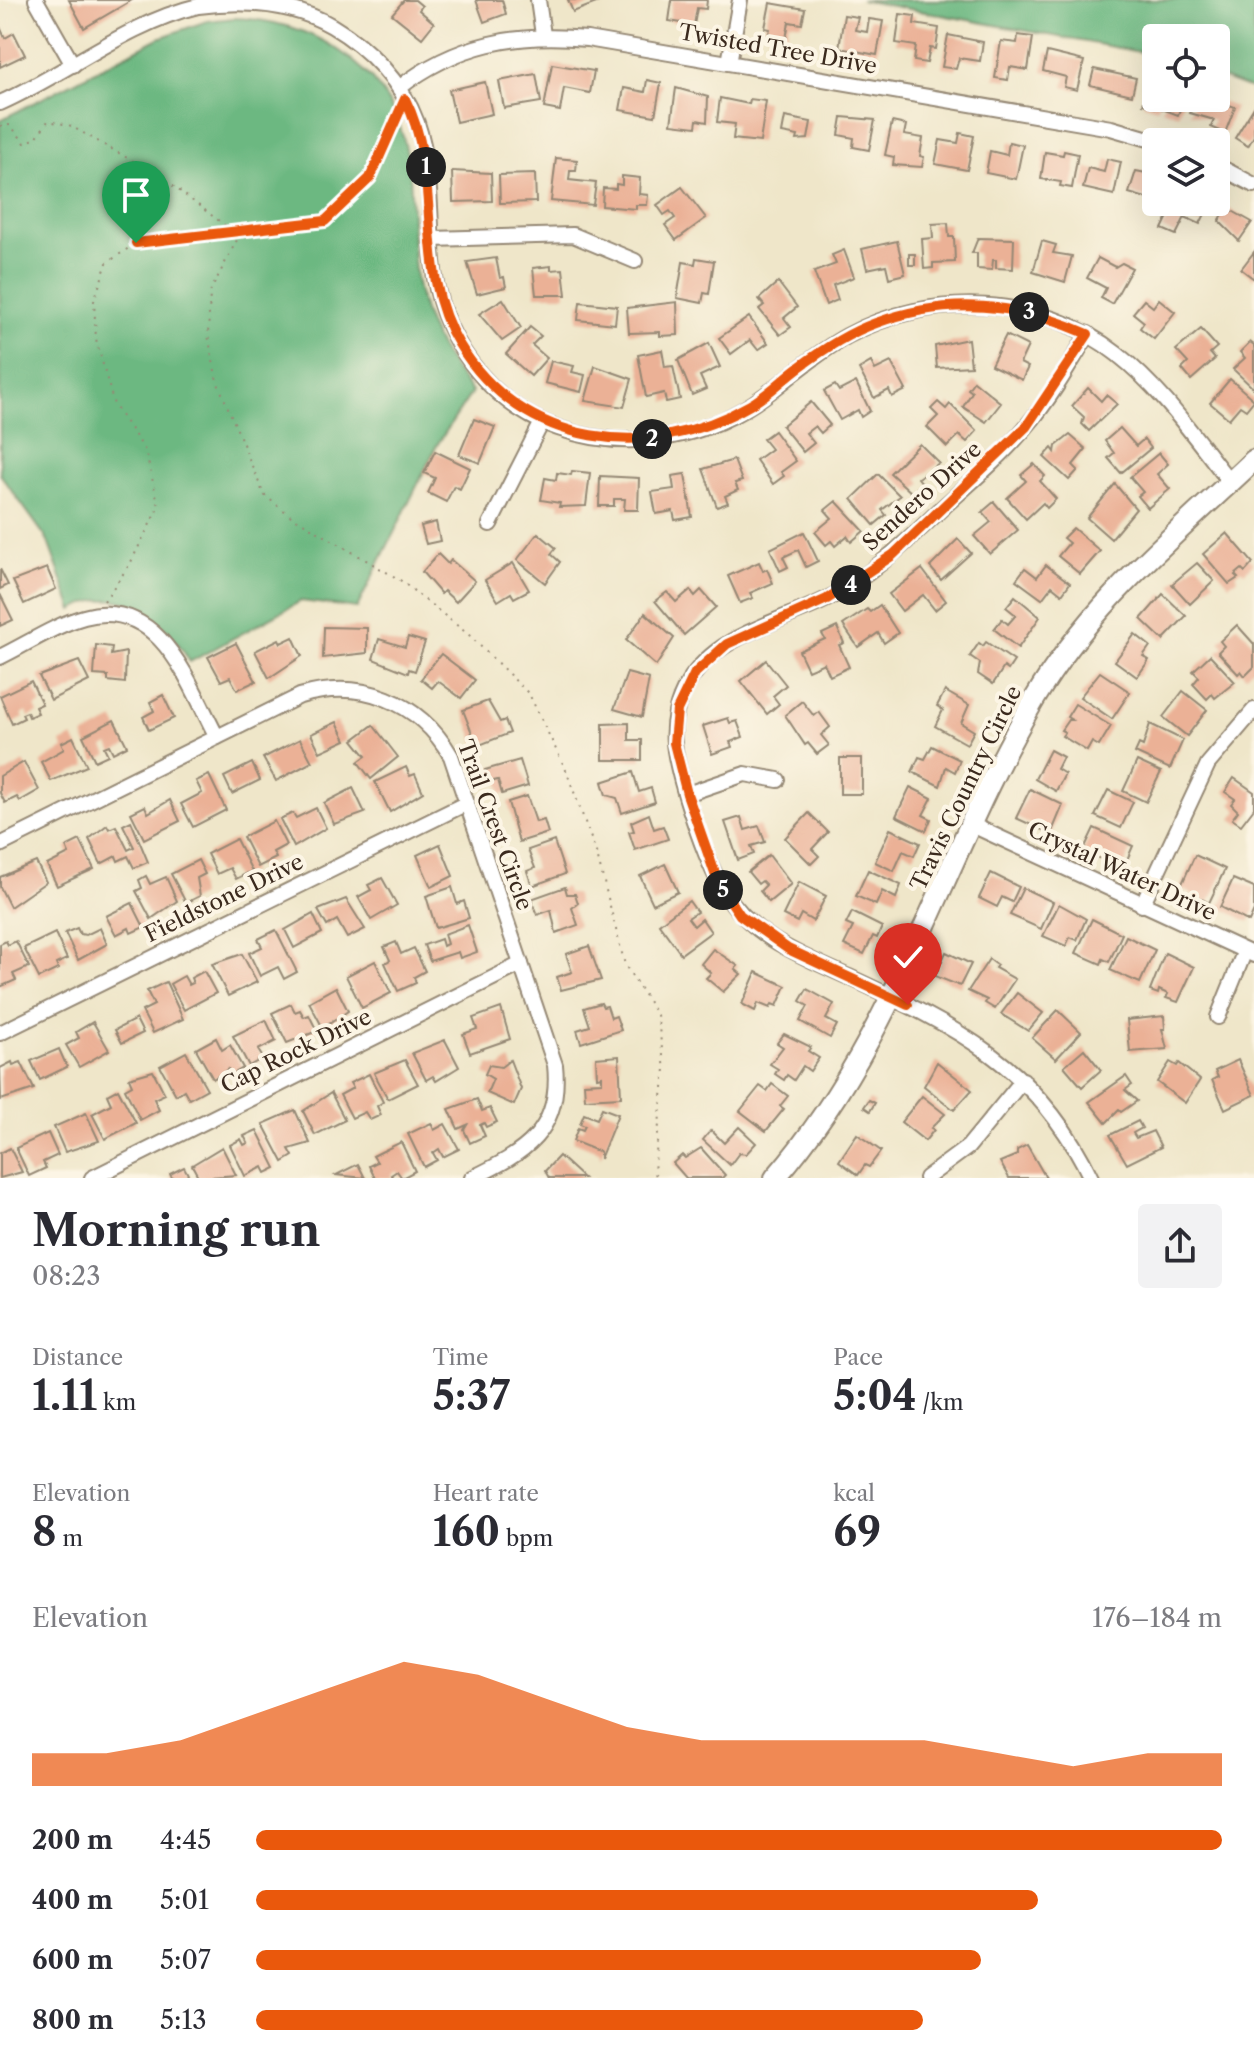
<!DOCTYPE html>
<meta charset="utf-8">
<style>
:root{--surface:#fff;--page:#f2f2f3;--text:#2b2b33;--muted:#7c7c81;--accent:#ea580c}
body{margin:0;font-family:"Libre Caslon Text",serif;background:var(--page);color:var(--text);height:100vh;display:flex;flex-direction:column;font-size:30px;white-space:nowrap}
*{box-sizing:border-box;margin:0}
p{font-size:26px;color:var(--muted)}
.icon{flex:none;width:44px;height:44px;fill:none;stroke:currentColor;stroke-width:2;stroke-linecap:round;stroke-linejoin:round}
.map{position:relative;height:1178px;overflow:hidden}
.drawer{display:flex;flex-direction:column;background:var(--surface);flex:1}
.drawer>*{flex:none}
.buttons{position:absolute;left:1142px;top:24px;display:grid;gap:16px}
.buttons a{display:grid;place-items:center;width:88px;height:88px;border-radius:8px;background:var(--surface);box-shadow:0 8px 32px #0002;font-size:40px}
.pin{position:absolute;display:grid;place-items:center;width:68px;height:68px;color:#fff;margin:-82px -34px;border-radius:50% 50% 50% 0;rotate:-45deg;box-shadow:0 0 8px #0007}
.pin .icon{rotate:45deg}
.km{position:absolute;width:40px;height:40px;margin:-20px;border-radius:50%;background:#222;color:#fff;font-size:22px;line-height:40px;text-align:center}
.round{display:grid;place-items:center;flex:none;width:84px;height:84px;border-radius:8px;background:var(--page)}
.headline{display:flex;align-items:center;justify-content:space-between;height:136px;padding:0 32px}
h1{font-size:44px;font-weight:800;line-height:60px}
.figures{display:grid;grid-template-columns:repeat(3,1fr);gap:12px;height:136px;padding:8px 32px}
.figures div{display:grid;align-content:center}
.figures b{font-size:40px;font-weight:800}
.figures small{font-size:22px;font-weight:400}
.figures p{font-size:22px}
.chart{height:224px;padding:16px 32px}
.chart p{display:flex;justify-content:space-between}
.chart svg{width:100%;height:144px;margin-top:8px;fill:var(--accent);opacity:.7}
ul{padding:0 32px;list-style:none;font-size:26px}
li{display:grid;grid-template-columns:128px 96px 1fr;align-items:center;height:60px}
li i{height:20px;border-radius:10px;background:var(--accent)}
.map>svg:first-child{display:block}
.forest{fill:#6cb881;stroke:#547150;stroke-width:2}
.building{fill:#ebb196}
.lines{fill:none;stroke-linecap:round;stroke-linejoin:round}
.street-casing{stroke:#958874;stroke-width:18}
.secondary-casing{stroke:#958874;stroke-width:24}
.path{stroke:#958874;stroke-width:2;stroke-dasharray:2 6;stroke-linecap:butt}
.street{stroke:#fff;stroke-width:14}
.secondary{stroke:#fff;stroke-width:20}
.route-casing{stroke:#fff;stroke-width:16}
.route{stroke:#ea580c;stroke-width:10}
.labels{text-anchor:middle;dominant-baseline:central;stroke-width:8;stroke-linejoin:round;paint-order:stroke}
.street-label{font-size:22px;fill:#3b2a1e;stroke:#fcf5e5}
</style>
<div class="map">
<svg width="1254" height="1178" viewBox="0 0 1254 1178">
<rect width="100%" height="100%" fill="#fcf5e5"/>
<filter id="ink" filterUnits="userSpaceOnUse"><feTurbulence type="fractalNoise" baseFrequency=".0125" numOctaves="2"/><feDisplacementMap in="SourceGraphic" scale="16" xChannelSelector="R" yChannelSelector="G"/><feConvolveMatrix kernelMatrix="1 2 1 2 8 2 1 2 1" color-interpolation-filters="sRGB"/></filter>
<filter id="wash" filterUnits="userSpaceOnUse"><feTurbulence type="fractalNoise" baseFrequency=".006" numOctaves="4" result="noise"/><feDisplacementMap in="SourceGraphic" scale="32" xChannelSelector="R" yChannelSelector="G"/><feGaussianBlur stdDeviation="1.8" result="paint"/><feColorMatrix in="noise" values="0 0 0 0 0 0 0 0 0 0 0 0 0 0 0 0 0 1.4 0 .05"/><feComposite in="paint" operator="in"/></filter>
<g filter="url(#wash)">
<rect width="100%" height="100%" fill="#efe6c9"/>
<g class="forest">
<path d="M861,0H1254V90L1216,76V38H1156V55Z"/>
<path d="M234,18C309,20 384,63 404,140C417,190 407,246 420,297C429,334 448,363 472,392L437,445L357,608L301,601L190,662C166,621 122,580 73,610L47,539L0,474V120L159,38L207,21Z"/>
</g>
<g id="blocks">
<g class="building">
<path d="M69,0H132L84,28Z"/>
<path d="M404,0H415L422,6L419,10L434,23L422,38L392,14Z"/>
<path d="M476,0H502L506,14L484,22Z"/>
<path d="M568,0H604L573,12Z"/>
<path d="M672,0H707L706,9L697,8L694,25L669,21Z"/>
<path d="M770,3L805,9L802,24L789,22L786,39L768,36L770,29L765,28Z"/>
<path d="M900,14L915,16L914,24L939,28L936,49L930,48L927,63L914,61L916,46L896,43Z"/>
<path d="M844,15L858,17L855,30L867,32L869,19L883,21L877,55L839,48Z"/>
<path d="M0,27L5,38L14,33L25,55L0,67Z"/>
<path d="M948,35L983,42L980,61L959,58L956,69L942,67Z"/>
<path d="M1018,35L1033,37L1028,70L1010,67L1008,80L995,78L1001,41L1017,43Z"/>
<path d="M1047,52L1084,61L1077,90L1064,87L1066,77L1043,71Z"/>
<path d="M552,64L594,71L590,93L564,88L560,111L544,108Z"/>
<path d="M1094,69L1136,78L1132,95L1090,85Z"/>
<path d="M536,74L541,102L504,108L499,81Z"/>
<path d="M1153,75L1156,98H1184L1178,115L1162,109L1165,101L1160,100L1157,108L1143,104Z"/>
<path d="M647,80L661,83L655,116L620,110L624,88L645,92Z"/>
<path d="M485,82L492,114L456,122L449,90Z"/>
<path d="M676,88L708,97L707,122L697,120L696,127L671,124Z"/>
<path d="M720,98L749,104L750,99L766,101L760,142L733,139L735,124L717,122Z"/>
<path d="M1196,98H1210L1235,107L1225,133L1211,127L1214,120L1190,113Z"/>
<path d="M1254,107V136L1248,146L1235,138Z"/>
<path d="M785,117L811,122L808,139L797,140L798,136L782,133Z"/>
<path d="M842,117L875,120L869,150L853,147L854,138L839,135Z"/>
<path d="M892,122L906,125L904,135L923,138L920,156L924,157L922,167L893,165L894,157L885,155Z"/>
<path d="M960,133L974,136L967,170L935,164L940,140L958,143Z"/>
<path d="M1009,142L1023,145L1016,179L986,173L990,151L1007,155Z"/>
<path d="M1064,151L1078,154L1072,188L1060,186L1061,182L1041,179L1045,152L1063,155Z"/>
<path d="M556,158L577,160L576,171H570L569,180L596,183L593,205L551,201Z"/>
<path d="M1107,159L1121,162L1114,195L1083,188L1088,168L1104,172Z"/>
<path d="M452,171L491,173L492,201L453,202Z"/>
<path d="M1136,171L1156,175V201L1129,193Z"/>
<path d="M535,174L536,202L500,203L499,175Z"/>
<path d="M622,176L640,178L639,194L648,195L647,205H636V209L602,206L603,188L616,189V184L622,185Z"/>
<path d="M682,187L706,218L676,240L665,225L675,218L670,211L664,215L657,205Z"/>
<path d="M1175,202H1211L1200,224L1185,217L1176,235L1162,229Z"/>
<path d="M1227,208L1252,222L1239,241L1219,221Z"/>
<path d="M948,223L949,237H954L955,262L933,263V268L924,269L922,239L933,238L932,224Z"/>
<path d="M978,238L1014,239L1013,269L996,268V260H993L992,270L977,269V253H972Z"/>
<path d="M897,241L905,274L889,278L886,265L867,269L862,249Z"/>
<path d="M1042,241L1056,245L1053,253L1072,256L1065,282L1033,272Z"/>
<path d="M844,250L854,277L833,285L838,300L826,305L814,272L836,264L832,255Z"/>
<path d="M1254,252V279L1241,269Z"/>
<rect x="909" y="254" width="6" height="11"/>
<path d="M496,258L500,278L504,277L506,287L477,294L467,262Z"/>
<path d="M696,258L714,261L709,294L704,293L702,303L677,298L683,262L695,264Z"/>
<path d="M1098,258L1115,267L1122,263L1132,268L1112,304L1101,298L1106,288L1087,278Z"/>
<path d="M551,266V270L563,269L566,295H536L533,268Z"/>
<path d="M778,282L797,307L784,318L791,327L780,335L759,309L764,305L759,299Z"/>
<path d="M503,299L521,328L502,341L479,314Z"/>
<path d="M1159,299L1175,312L1154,339L1140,328L1144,322L1133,313L1144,300L1153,307Z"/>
<path d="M580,302L617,306L615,324L578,320Z"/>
<path d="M677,302L678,335L660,336V332L629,333L627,308Z"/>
<path d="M749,317L768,343L758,350L750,340L731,354L719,338Z"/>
<path d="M530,327L541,336L532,345L547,358L531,376L506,354Z"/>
<path d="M1201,329L1217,347L1210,353L1215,359L1191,380L1182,369L1188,363L1176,350Z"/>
<path d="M1006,335L1028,346L1020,363L1028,367L1022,380L991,365Z"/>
<path d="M968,339L971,366L937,368L935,346Z"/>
<path d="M1250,342L1254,345V389L1233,369L1245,358L1240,352Z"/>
<path d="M709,343L720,367L700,376L706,389L692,395L678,360Z"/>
<path d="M662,350L665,367L673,366L680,399L666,402L664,393L646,397L638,355Z"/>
<path d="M551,361L574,366L572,372L585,375L581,392L545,383Z"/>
<path d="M871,362L875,370L891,362L906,390L892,397L889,390L874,398L859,369Z"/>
<path d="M595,366L632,379L624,407L585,401Z"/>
<path d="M1230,379L1254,400L1246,410L1240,406L1229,419L1210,403Z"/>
<path d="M974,381L1001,403L986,422L963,407L972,392L968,389Z"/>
<path d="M856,382L870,411L861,417L858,410L840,420L824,391L835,385L839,391Z"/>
<path d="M1088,388L1101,401L1106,395L1117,404L1089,431L1082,424L1084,417L1072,406Z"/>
<path d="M811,402L830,425L821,433L815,426L806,433L814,443L803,452L782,426Z"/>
<path d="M938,402L946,409L950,404L977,431L967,442L959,435L947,447L927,427L938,416L931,409Z"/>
<path d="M474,419L495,427L480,463L459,455Z"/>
<path d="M1120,428L1136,446L1144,439L1151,448L1121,473L1108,458L1114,453L1105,441Z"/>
<path d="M774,431L796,461L781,472L784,476L773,484L756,460L771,449L763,439Z"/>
<path d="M1070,435L1086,449L1073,465L1078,470L1069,480L1044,457L1052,448L1055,452L1056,446Z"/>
<path d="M920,444L939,463L918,478L922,483L912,493L890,473Z"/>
<path d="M435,451L470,468L460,489L454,486L446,502L428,493L435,478L424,473Z"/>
<path d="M1159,453L1168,464L1157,474L1170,489L1148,508L1138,496L1143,492L1130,477Z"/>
<path d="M734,460L742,481L735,483L738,490L725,496L728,503L717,507L703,469Z"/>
<path d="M1034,464L1045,476L1040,481L1056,499L1047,508L1043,503L1026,519L1007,498L1026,481L1021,475Z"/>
<path d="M572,471L590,473L586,506L559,507L560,503L541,500L545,478L556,480L557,473L571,475Z"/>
<path d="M685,474L692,517L675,520L673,511L656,514L652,492L674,489L672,476Z"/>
<path d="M878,474L900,496L882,510L886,515L874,525L852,499Z"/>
<path d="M600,476L639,478L638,510H624L625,499H614V506H599Z"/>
<path d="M1115,484L1136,509L1111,539L1087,518Z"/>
<path d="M836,501L864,531L851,542L847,536L835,546L831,541L826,545L815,532L832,518L825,510Z"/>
<path d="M994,502L1018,530L990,554L974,536L991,522L982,512Z"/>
<path d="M436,522L440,541L426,544L421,526Z"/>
<path d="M1073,528L1100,551L1080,574L1058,556L1069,543L1063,538Z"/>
<path d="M804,532L818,561L806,567L798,550L783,557L788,567L780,571L770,549Z"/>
<path d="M538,533L556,548L551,554L560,562L545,583L517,560Z"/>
<path d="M1227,533L1253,563L1245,572L1242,569L1235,575L1238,578L1229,584L1203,554Z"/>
<path d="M958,539L971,553L941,580L930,567Z"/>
<path d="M438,554L448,564L451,560L475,581L456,602L444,591L441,594L422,572Z"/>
<path d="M759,562L763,571L767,569L773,583L750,593L753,598L740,603L728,576Z"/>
<path d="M513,563L529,590L514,598L511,593L498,601L485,580Z"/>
<path d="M1197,563L1214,581L1190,604L1172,584Z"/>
<path d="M1046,565L1070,583L1062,594L1052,586L1042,599L1016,580L1025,568L1037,577Z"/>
<path d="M47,568L56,589L24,604L13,581Z"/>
<path d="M0,569L8,585L0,589Z"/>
<path d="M922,569L946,601L935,610L923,595L902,611L889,594Z"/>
<path d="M690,590L695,596L701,590L716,607L684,635L655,601L667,592L676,602Z"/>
<path d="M0,594L13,620L0,626Z"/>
<path d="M1163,594L1186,616L1163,640L1141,619Z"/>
<path d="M1015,596L1040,617L1018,648L994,629L1002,619L1008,624L1016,615L1006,607Z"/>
<path d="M880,605L898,633L884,643L878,633L858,647L843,625L867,609L870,612Z"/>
<path d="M645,613L674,638L656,666L626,640Z"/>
<path d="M1237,625L1254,644V667L1245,676L1241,671L1238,674L1218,652L1224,646L1220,641Z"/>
<path d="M324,627L367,628V653L323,658Z"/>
<path d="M837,627L844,643L839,645L849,667L830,676L824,663L808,670L799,651L825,639L822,634Z"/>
<path d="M1135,634L1150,646L1143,656L1149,660L1137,677L1115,661Z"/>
<path d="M293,637L302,656L269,678L255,651L279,639L281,643Z"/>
<path d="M408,637L425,642L415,671L409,669L408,673L373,659L379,639L405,647Z"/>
<path d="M986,642L1014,661L1008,670L1004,667L993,684L978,674L980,663L970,656L979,643L983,646Z"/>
<path d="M236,643L256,681L237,690L230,677L221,681L208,657Z"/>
<path d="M96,645L112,647L111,655L126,652L125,683L108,681V676L94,675Z"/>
<path d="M441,654L475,680L461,698L438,681L432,688L421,679Z"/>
<path d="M1210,655L1235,682L1215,698L1212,694L1207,699L1193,684L1199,677L1193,671Z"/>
<path d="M766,660L786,685L773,696L779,704L767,714L741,681Z"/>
<path d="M79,661L89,681L51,700L39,676Z"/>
<path d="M1100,672L1130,692L1112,719L1080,697Z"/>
<path d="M627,673L649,679L642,717L614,709Z"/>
<path d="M31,681L42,704L35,707L38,713L29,717L27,712L22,714L24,718L12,724L0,696Z"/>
<path d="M945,691L969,705L961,723L974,731L967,744L935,726L943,710L937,706Z"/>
<path d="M1183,691L1207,710L1187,736L1163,717Z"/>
<path d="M163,695L174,718L149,730L143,717L154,711L150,702Z"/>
<path d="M488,701L500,722L505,720L510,733L477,746L463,710Z"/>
<path d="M802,701L814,716L819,712L830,727L821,735L829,745L817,754L808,743L805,745L785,715Z"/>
<path d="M1075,704L1111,726L1099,746L1092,742L1087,751L1062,736L1065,732L1061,730L1068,720H1072L1067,717Z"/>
<path d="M728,718L730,723L737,721L743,737L730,742L732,747L712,754L703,726Z"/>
<path d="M114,720L127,746L113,753L109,745L104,747L108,755L95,761L83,736Z"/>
<path d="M337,722L346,740L320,752L311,734Z"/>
<path d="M629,723V740H642V760H603V724Z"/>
<path d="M1150,724L1183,740L1170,769L1135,753L1139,744L1143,746Z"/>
<path d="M373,725L398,757L371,779L358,762L366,756L353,740Z"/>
<path d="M73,737L87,766L51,781L41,762L64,749L61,743Z"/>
<path d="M300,739L312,762L276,781L263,758Z"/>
<path d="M932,746L960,760L955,772L946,767L940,786L912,772L919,757L925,759Z"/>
<path d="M1050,750L1063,757L1057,769L1065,774L1056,791L1035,779Z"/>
<rect x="840" y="758" width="22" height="36"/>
<path d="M520,760L528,786L502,794L498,780L489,782L485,770Z"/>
<path d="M1137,761L1161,772L1146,802L1123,791Z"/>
<path d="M24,762L39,790L20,801L17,797L5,803L0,793V776Z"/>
<path d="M252,763L260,780L232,794L224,777Z"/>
<path d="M406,767L410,776L415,774L423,792L390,812L375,782Z"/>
<path d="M633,772L639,792L651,788L655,802L622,813L617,798L606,795L602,782Z"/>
<path d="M209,775L226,810L193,827L181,804L202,793L196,781Z"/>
<path d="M1234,778L1254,792V808L1241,825L1232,819L1238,811L1231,804L1235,799L1225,792Z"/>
<path d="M910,787L932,798L923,815L931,819L926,831L896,816Z"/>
<path d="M353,788L365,813L334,824L324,803Z"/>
<path d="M1030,789L1063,805L1051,834L1016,818Z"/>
<path d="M1108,790L1133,802L1121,828L1095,816Z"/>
<path d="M527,796L536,822L544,820L548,833L519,842L508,802Z"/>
<path d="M170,800L180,821L144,839L131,813L145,806L148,813Z"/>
<path d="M316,808L326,828L294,847L280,819L293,813L296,818Z"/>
<path d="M809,813L828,832L812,849L819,856L811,864L785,838Z"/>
<path d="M649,814L654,829L663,826L668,839L635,850L629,832L634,831L631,822Z"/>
<path d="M741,817L745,830L759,826L765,842L751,846L754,854L738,860L725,822Z"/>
<path d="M131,821L148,862L134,868L128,856L118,861L116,856L101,864L89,839L107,825L109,829L116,826L128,850L134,847L123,825Z"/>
<path d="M274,821L286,845L273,852L276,858L258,867L243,837Z"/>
<path d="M1094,828L1133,846L1123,869L1083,851Z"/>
<path d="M890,829L920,843L914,856L903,851L894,871L875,862Z"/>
<path d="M236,839L252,871L236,879L230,868L217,874L207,854Z"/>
<path d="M80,840L94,869L57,886L47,865L69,854L66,847Z"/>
<path d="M554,841L565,874L532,886L527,871L535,868L528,850Z"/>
<path d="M440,844L453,876L431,887L417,855Z"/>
<path d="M769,855L791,884L769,902L760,891L766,885L762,881L758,884L748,872Z"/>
<path d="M1195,855L1225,869L1209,903L1180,888Z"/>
<path d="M198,860L205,874L197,878L200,896L186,903L171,874Z"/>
<path d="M36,862L46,882L10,907L0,887V877Z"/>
<path d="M665,864L678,892L653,904L640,876Z"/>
<path d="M868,870L901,885L896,898L882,891L876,905L856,896Z"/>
<path d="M991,873L1019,887L1012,902L1002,897L997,907L979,898Z"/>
<path d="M146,876L150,884L166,877L177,901L151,919L136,891L142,888L139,880Z"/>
<path d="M382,878L397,905L371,920L358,897L371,890L368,885Z"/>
<path d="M1233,879L1254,888V911L1249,922L1220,907Z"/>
<path d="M799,882L826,896L813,921L801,914L797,922L783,915Z"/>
<path d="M452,887L457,904L464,901L469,918L436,928L426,896Z"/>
<path d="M565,887L567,894H575L578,903L572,908L578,925L556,933L551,910L537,915L531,899Z"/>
<path d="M1023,888L1053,902L1041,929L1010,915Z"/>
<path d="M346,899L365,929L347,938L337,920L327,926L318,910Z"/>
<path d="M689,901L697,912L688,918L694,926L702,919L711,932L681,954L659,924Z"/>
<path d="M132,903L144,927L131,933L129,928L116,935L106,916Z"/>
<path d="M1059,904L1086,919L1077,940L1070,937L1066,946L1043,936Z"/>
<path d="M852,912L882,927L877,938L873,936L864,954L844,945L853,927L846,924Z"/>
<path d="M313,914L322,933L294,948L285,930Z"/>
<path d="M1092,919L1122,934L1109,962L1103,959L1101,964L1076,953Z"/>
<path d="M468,925L477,952L460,958L458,952L430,961L424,945L441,939L443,946L447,944L444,934Z"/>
<path d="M77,928L80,934L86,935L100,928L107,944L78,960L65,933Z"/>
<path d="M276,930L297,972L284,979L278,967L260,976L249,953L262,947L258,939Z"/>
<path d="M55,933L67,959L56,964L58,969L39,978L24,948Z"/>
<path d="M1126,936L1155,950L1140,983L1110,970Z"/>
<path d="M6,941L8,945L16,941L29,967L13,974L16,980L0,987V944Z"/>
<path d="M396,942L401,954L414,948L425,971L414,977L416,983L398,991L385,963L390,960L384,947Z"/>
<path d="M589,946L601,980L561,990L557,977L572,972L566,954Z"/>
<path d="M713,949L738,966L735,969L741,974L723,992L706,978L711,973L701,964Z"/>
<path d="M946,952L971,964L960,986L935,976Z"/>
<path d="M1165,953L1194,967L1178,1002L1166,998L1168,994L1159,990L1158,994L1150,991Z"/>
<path d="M242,954L257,982L228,996L212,964Z"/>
<path d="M989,959L997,965L995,968L1015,979L995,1009L985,1003L987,1000L968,991Z"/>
<path d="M375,961L391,993L362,1008L346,976Z"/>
<path d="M204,971L216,993L184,1010L170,984L184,976L189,985L193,983L191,978Z"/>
<path d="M756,972L786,986L777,1006L772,1004L770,1008L758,1003L755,1011L742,1004Z"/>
<path d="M166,982L183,1019L153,1033L142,1011L154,1005L147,991Z"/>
<path d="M336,987L348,1011L323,1028L309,1002Z"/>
<path d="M807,989L834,1004L826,1019L837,1025L830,1038L800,1021L808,1006L800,1001Z"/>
<path d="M1017,993L1043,1013L1028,1031L1001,1014Z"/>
<path d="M601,1003L603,1007L607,1006L611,1018L616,1016L621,1030L581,1043L577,1030L590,1026L584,1008Z"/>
<path d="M291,1004L295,1012L300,1010L304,1017L309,1015L317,1031L287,1043L272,1013Z"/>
<path d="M501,1008L510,1039L470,1053L463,1034L477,1029L473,1018Z"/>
<path d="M1058,1010L1081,1032L1056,1059L1032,1038Z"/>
<path d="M1164,1016L1165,1029H1162L1167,1049L1130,1052L1127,1020Z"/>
<path d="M136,1019L143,1033L122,1043L115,1030Z"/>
<path d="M266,1020L276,1041L258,1050L263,1058L249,1066L233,1036Z"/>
<path d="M93,1022L109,1050L79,1067L66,1045L79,1038L76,1032Z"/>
<path d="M784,1034L811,1047L808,1051L819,1058L810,1071L803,1066L794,1080L787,1075L784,1080L775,1074L778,1069L770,1064L783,1047L777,1043Z"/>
<path d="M216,1038L222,1050L230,1045L243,1068L231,1075L228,1069L213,1079L196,1049Z"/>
<path d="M445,1040L459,1067L436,1081L433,1076L426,1080L412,1053Z"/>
<path d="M59,1049L67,1067L40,1080L31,1061Z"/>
<path d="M1084,1049L1101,1070L1082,1087L1064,1066Z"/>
<path d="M186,1052L207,1089L189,1099L184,1090L176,1095L160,1066Z"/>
<path d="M619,1056L621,1097L585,1099L584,1083L602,1082V1076L597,1077L596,1058Z"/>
<path d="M405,1060L418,1084L388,1099L374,1073Z"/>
<path d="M510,1060L521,1089L514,1105L487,1093L493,1079L485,1074L489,1065L501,1067Z"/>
<path d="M1238,1060L1254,1095L1225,1109L1212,1080L1218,1077L1215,1071Z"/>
<path d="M12,1062L13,1065L21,1062L34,1089L1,1100L0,1068Z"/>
<path d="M937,1062L972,1090L954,1110L924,1086Z"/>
<path d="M1170,1062L1177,1066L1179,1063L1200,1080L1185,1103L1157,1082Z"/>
<path d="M153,1071L165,1094L154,1099L159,1110L140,1120L125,1089L132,1085L129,1078Z"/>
<path d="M369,1074L383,1102L377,1106L381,1115L370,1120L365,1112L352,1118L340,1095L353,1088L350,1083Z"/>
<path d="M1126,1076L1132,1085L1125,1090L1137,1101L1121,1112L1119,1110L1106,1123L1089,1102Z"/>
<path d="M772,1084L788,1096L780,1106L784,1109L766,1131L740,1111L760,1086L767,1091Z"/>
<path d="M118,1089L136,1123L105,1139L92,1114L111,1104L107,1095Z"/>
<path d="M331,1093L345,1120L315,1135L303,1111Z"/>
<path d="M922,1096L945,1114L931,1128L934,1130L925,1141L901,1122Z"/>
<path d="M477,1099L482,1111L490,1108L497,1122L486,1127L484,1123L480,1125L485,1136L470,1143L464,1130L467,1125L458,1129L449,1109Z"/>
<path d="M869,1100L875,1103L870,1111L864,1107Z"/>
<path d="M602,1108L618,1114L600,1159V1152L573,1141L578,1128L583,1130L585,1126L580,1124L584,1114L597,1119Z"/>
<path d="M295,1110L310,1143L289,1149L293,1156L283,1162L263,1124Z"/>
<path d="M86,1113L99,1141L65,1152L54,1127Z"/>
<path d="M1138,1121L1142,1128L1133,1133L1136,1138L1153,1131L1161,1147L1127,1164L1110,1135Z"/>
<path d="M431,1123L434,1130L445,1124L459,1149L443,1157L439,1149L433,1153L437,1160L424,1167L408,1134Z"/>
<path d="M739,1127L756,1143L746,1154L739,1153L730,1165L703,1140L711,1130L724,1143Z"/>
<path d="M257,1130L276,1168L266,1173L263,1167L245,1176L230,1145L241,1139L244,1145L248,1143L244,1136Z"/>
<path d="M48,1133L58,1155L43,1162L46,1168L29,1176L16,1148Z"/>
<path d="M857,1134L881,1151L869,1167L865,1165L858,1175L839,1161Z"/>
<path d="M401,1142L415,1171L402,1178L397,1171L391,1175L393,1178H375L369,1166L377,1162L373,1156Z"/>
<path d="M1027,1145L1046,1178H1009L1000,1162L1017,1155V1150Z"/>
<path d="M222,1147L236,1175L199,1178L192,1165Z"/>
<path d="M10,1148L22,1172L0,1178V1153Z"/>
<path d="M701,1148L725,1175L722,1178H686L673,1163L682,1155L685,1158Z"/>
<path d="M559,1156L583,1178H549L545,1171Z"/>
<path d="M358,1164L365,1178L336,1175Z"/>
<path d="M184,1167L190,1178H172L170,1174Z"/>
</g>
</g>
</g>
<g filter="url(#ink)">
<use href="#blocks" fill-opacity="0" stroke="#958874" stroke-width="2"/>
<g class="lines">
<defs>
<g id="street">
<path d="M36,0L73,65"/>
<path d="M538,0L543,35"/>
<path d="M729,63L740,0"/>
<path d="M399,88C455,44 517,32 587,39L1111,128L1159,142"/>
<path d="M0,103C66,74 127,23 198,6C243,0 292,3 332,26C369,48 402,82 417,123C432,166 429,216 433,261C438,334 488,404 558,428C622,451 697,441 754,403C786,382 812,355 847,336C930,291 1041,294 1117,354C1162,389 1195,438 1230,482"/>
<path d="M1216,165L1254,185"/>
<path d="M432,239L573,235L635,261"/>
<path d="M1088,334C1069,366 1050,399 1026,427C1001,457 970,483 941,509C911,538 881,566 845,589C795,621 720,628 688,683C677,701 672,723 674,743C678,779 705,861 724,891C753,938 800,955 849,977C955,1026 1039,1067 1091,1178"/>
<path d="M490,524L542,422"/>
<path d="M0,657C27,644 55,625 84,617C161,596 189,685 217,737"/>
<path d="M687,794L745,774L778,780"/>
<path d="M972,825L1254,955"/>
<path d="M0,845L300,696C361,678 419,701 451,756L555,1065C562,1131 524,1153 472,1178"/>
<path d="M1142,905L1208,764L1254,710"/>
<path d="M1218,1017L1244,953"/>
<path d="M0,1033L467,803"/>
<path d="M92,1178L521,964"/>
<path d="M926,1178L968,1147L1023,1080"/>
</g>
<path id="secondary" d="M775,1178C897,1038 942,857 1034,700C1091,603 1174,536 1254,460"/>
</defs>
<use href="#street" class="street-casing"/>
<use href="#secondary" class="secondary-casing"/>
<g class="path">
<path d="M0,126L10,125L25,143L36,138L48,121L69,125L161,177L239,236L210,292L208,335L217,381L264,495L291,516L400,580L469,635L529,694L566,770L597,855L625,965L657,1015L665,1069L654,1171L657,1178"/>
<path d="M104,601L130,564L159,506L145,450L114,405L96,339L94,301L107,263L136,243L325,221L370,178L398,115"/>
</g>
<use href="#street" class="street"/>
<use href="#secondary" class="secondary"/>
</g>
</g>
<g class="lines" filter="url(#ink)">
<defs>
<path id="route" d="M136,243L325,221L370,178L405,99C444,176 413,269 459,344C522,448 650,463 750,405C768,395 782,380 798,368C822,350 848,333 876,323C949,296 1018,303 1088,334L1026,427L893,555L827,599L727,644L695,673L677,710L674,743L687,794L718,882L740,915L788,949L908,1005"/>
</defs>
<use href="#route" class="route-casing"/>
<use href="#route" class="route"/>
</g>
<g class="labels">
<g class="street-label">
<text transform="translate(778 49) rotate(10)">Twisted Tree Drive</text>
<text transform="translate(922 496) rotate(-42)">Sendero Drive</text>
<text transform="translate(966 788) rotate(-64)">Travis Country Circle</text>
<text transform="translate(495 825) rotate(70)">Trail Crest Circle</text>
<text transform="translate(1122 871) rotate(25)">Crystal Water Drive</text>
<text transform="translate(224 898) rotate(-26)">Fieldstone Drive</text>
<text transform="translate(296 1051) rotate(-26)">Cap Rock Drive</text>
</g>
</g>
</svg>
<div class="buttons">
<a><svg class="icon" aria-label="locate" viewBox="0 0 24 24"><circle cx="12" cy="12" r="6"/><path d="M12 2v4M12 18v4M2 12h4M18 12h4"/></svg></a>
<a><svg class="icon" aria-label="layers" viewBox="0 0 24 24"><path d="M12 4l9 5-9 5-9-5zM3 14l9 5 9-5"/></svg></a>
</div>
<div class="pin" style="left:136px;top:243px;background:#1e9e55"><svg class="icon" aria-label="arrive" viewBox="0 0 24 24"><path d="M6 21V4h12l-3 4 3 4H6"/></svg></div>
<div class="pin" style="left:908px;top:1005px;background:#d93025"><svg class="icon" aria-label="check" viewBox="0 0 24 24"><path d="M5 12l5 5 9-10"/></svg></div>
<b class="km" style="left:426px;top:167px">1</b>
<b class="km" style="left:652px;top:439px">2</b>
<b class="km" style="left:1029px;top:312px">3</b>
<b class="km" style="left:851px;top:585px">4</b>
<b class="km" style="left:723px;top:890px">5</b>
</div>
<section class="drawer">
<div class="headline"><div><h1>Morning run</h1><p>08:23</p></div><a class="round"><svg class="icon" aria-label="share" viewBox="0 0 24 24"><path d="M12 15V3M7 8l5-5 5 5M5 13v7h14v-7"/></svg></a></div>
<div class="figures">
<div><p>Distance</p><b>1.11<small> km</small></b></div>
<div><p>Time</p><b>5:37</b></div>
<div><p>Pace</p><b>5:04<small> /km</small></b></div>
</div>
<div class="figures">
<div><p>Elevation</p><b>8<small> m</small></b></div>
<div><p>Heart rate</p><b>160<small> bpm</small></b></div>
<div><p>kcal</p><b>69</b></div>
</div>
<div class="chart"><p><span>Elevation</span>176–184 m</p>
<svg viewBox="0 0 160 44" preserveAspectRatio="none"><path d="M0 44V34L10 34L20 30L30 22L40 14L50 6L60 10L70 18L80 26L90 30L100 30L110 30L120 30L130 34L140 38L150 34L160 34V44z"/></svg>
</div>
<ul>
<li><b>200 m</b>4:45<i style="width:100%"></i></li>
<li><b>400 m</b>5:01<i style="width:81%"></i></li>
<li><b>600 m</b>5:07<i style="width:75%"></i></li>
<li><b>800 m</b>5:13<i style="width:69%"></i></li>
</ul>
</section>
